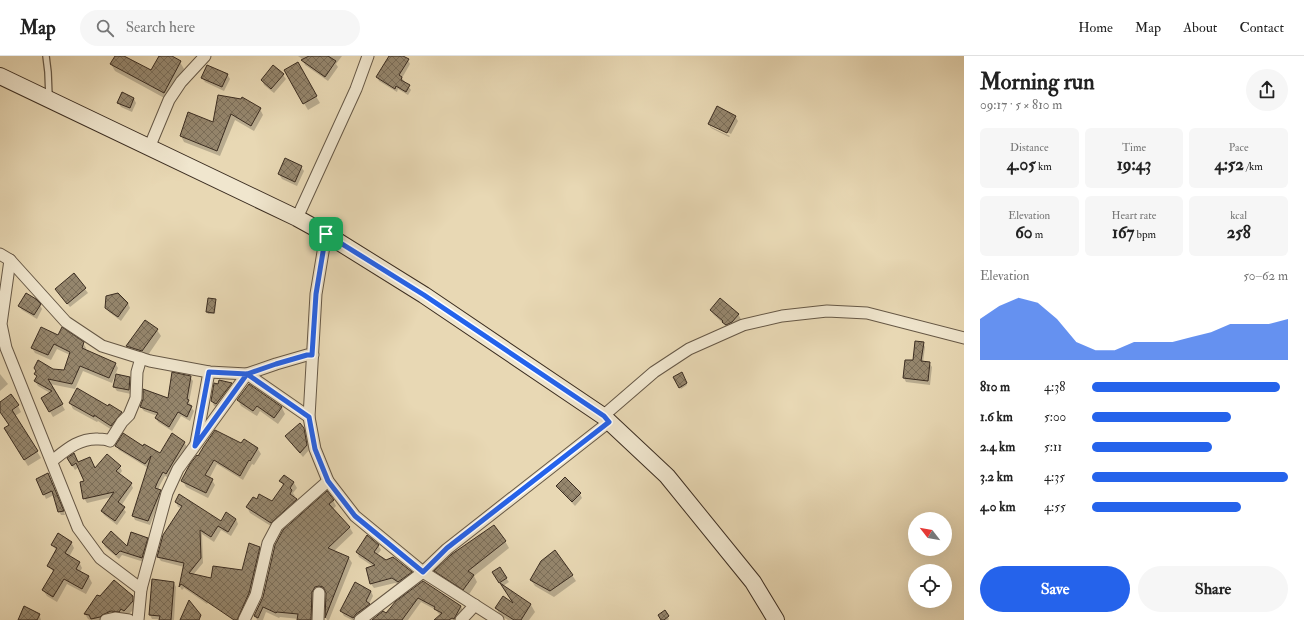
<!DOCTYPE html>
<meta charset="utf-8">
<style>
:root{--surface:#fff;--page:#f6f6f6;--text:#222;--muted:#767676;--line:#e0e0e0;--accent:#2563eb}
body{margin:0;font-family:"IM FELL Double Pica",serif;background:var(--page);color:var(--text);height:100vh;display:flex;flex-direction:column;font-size:15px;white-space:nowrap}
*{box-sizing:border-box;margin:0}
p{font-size:13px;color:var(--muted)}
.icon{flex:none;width:22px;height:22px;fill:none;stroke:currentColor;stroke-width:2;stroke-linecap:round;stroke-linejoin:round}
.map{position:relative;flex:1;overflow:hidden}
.details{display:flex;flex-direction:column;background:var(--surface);width:340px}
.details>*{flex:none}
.needle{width:26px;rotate:301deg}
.controls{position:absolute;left:908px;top:456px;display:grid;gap:8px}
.controls a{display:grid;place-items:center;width:44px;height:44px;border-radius:50%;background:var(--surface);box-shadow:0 4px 16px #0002;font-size:20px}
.pin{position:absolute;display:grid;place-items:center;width:34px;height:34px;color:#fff;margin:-17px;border-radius:8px;box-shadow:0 2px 6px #0006}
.round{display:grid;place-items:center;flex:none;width:42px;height:42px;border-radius:21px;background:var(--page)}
.summary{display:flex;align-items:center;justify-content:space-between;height:68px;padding:0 16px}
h1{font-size:22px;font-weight:700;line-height:30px}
.metrics{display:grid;grid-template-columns:repeat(3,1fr);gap:6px;height:68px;padding:4px 16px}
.metrics div{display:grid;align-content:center;border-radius:6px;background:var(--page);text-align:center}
.metrics b{font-size:17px;font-weight:700}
.metrics small{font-size:11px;font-weight:400}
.metrics p{font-size:11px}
.chart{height:112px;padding:8px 16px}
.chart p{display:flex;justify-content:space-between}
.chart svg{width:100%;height:72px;margin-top:4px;fill:var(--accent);opacity:.7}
.primary-button{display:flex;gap:8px;margin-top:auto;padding:8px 16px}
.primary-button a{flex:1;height:46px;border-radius:24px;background:var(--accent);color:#fff;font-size:16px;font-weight:700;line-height:46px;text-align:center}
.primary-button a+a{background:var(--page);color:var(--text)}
ul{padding:0 16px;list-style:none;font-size:13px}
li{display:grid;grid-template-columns:64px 48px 1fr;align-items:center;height:30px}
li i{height:10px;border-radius:5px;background:var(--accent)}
header{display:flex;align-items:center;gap:24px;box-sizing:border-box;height:56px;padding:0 20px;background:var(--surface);border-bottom:1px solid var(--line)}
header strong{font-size:19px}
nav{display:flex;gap:22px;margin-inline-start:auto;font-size:14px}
.search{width:280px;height:36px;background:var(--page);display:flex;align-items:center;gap:10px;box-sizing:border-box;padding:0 14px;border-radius:22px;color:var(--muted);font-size:15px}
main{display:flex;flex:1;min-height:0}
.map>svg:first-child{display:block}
.shadow{fill:#0003}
.building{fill:url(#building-cross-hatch);stroke:#3b2d21}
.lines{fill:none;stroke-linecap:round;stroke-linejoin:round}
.service-casing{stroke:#665846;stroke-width:8}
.minor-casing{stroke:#665846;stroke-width:13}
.secondary-casing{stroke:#3b2d21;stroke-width:18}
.service{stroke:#f0e6ce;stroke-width:5.5}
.minor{stroke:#f0e6ce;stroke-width:11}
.secondary{stroke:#f0e6ce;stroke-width:16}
.route-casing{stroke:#fff;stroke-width:8}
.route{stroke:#2563eb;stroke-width:5}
</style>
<header>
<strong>Map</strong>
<div class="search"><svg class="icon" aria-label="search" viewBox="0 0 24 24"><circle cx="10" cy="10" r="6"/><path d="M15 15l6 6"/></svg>Search here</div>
<nav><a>Home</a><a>Map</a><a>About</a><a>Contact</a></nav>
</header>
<main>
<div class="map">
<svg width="964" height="564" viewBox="0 0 964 564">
<defs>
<pattern id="building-cross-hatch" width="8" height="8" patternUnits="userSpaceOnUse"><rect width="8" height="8" fill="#95866d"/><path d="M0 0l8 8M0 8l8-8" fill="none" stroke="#7b6e59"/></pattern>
</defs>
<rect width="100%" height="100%" fill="#e8d8b4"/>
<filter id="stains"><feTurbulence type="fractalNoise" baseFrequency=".005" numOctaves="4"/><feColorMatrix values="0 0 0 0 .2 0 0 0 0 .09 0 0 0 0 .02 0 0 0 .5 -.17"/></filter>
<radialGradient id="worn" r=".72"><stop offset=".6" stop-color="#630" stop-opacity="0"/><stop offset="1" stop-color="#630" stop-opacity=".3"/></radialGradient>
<g class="shadow">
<path d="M116,0H122L151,16L160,0H170L180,6L184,13L168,44L115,15L111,8Z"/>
<path d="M298,0H342L336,8L338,11L328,25L305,9L303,5L304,4Z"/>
<path d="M390,0H401L408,4L410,8L402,22L411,34L408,39L398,33L397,36L379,25L377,21Z"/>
<path d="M297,8L320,47L308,54L285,15Z"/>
<path d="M227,18L230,23L224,35L205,26L202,22Z"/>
<path d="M283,19L286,23L274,37L264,29L262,24Z"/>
<path d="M122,38L134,43L136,47L132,56L121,51L118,46Z"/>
<path d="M219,40L260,53L263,59L254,75L235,64L220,100L184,86L181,80L214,67Z"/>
<path d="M735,60L738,65L731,78L711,68V71L730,80L729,81L711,72L709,68Z"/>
<path d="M301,111L304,115L297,130L282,123L279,118Z"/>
<path d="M85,233L88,237L70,251L59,237Z"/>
<path d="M117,238L128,247L130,252L121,265L109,256L106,252Z"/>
<path d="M215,244L216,246L215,258H208L207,256Z"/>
<path d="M40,249L42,253L37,263L22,254L19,250Z"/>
<path d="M711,255L738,258L741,263L734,271L729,273L714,259Z"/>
<path d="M157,274L161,280L146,302L131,297L127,290Z"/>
<path d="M59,281L83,287L86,292L85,295L115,307L118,312L112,327L83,315L75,333L50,328L65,354L53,361L42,342L50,337L38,330L35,325L37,321L35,318L52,314L65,315L70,299L57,293L51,304L35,297L32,292Z"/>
<path d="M923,287L925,291L923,307H929L932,311L930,329L906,326L904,322Z"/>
<path d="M0,318L8,328L0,335Z"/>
<path d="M681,318L687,329L681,333L675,321Z"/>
<path d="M190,321L193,325L189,346L191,349L190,350L194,355L190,365L181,360L172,375L158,366L156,362L157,360L144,355L141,351L169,343Z"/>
<path d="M129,322L132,326L131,338L117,335L114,331Z"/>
<path d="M231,328L234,332L219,352L214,350L212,345Z"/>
<path d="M249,329L282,352L285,358L278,368L260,355L257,360L241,350L238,344Z"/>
<path d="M0,347L18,350L21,356L15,360L41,402L28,410L9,379L10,370L0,355Z"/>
<path d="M70,347L109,351L121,357L125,363L115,376L98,365L97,366L73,353Z"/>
<path d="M303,372L306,377L309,394L303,401L286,381Z"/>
<path d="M244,384L258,393L261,398L254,409L252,408L243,424L217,408L209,423L212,424L215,429L208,442L186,431L183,425L191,409L242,389Z"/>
<path d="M184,386L187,391L169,422L165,420L160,429L158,434L162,439L150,469L135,464L133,460L148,412L119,394L116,390L143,391L160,399Z"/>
<path d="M68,402L78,407L90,402L96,413L120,411L122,415L119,419L131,428L133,432L121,450L126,456L117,469L104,459L102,455L112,441L87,447L84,442L85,426L79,411L75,414Z"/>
<path d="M48,418L50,422L65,459H61L59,455L54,439L46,443L37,423Z"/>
<path d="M284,420L294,427L297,432L293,437L295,440L294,441L297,443L300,449L274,472L250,457L247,451L257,444L272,446L283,430L281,425Z"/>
<path d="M557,430L580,438L582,442L575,450L560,434Z"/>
<path d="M333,444L336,450L333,453L350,472L353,477L333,496L349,502L352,507L329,564H327L326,562V536L322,535L314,564H298L299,563L280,561L279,562L266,556L263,564H257L255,560L264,541L276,490Z"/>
<path d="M176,446L221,466L236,463L238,468L231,480L221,474L214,486L202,478L203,507L193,519L212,523L243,515L259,492L262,497L252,542L244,558L210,543L207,548L184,532L182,534L180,531L184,511L161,505L158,501L181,452L178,451Z"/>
<path d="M147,483L150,487L144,506L122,499L119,503L105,491L103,486L127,491Z"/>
<path d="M505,485L509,492L474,520L477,526L468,540L439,522L436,515Z"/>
<path d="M71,486L74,492L69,501L79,506L82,512L80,516L89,521L92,527L86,538L67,528L57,546L47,540L43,534L54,517L49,510L57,495L52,489Z"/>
<path d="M378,489L381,494L377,499L386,505L411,516L413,521L401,530L395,527L374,532L371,528L367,513L374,511L359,501L357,496Z"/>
<path d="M572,519L576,525L554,541L535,530L531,524Z"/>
<path d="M496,521L506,522L509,526L503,530L531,549L535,556L529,564H508L500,559L496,552L516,550Z"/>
<path d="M423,526L461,550L463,555L456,564H435L441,559L438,557L436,554L421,546L408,564H373L386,558Z"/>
<path d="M174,527L176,531L174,564L152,563L150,559Z"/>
<path d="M371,535L373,540L369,548L372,553L357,564H352L344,560L341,555Z"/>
<path d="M132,541L136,547V551L127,560L106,564H90L88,563L85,558Z"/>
<path d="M664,555L669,563L668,564H662Z"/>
<path d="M39,558L41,564H19Z"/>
</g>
<g class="building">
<path d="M115,0H124L151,14L159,0H172L181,5L164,37L110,8Z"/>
<path d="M309,0H328L336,5L325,21L301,4Z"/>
<path d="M389,0H403L409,3L399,19L402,21L401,24L410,29L406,36L396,30L395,33L376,21Z"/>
<path d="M298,6L317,40L303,48L284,14Z"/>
<path d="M207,9L228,18L222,31L201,22Z"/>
<path d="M273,9L284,18L271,33L261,24Z"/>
<path d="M122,36L134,42L130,52L117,47Z"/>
<path d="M218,39L241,43L242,41L261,52L251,70L231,58L217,95L180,80L188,56L213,66Z"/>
<path d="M717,50L736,60L727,77L708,68Z"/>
<path d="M285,102L302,110L295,126L278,118Z"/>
<path d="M74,217L86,232L67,248L55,233Z"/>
<path d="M26,237L36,243L41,248L34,259L18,250Z"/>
<path d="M118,237L128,247L118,261L105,252L106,240Z"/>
<path d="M208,242L216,243L214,257L206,256Z"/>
<path d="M720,242L739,258L732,266L726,269L722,266L723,265L710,254Z"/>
<path d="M145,264L158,273L142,295L126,290Z"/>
<path d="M41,271L58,279L62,271L84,286L82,292L116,307L109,322L80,310L72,328L48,323L63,348L49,356L41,342L52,335L34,325L37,320L34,318L36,315L34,312L38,304L53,313L64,314L70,296L54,288L48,299L31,292Z"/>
<path d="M915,285L924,286L921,305L930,306L928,325L903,322L905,304H913Z"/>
<path d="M172,316L191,320L187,343L189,344L187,348L192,350L187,361L178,356L169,371L155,362L158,357L140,351L143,343V333L168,342Z"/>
<path d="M682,316L687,327L679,332L673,321Z"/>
<path d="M116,318L130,321L129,334L113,331Z"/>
<path d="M219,324L232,327L216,348L211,345L214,327L218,328Z"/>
<path d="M249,328L282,351L274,362L257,350L253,355L237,344Z"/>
<path d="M77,332L108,350L109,348L122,356L111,370L94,359V361L69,347Z"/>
<path d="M11,338L19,349L12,354L38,395L24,404L4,372L9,369L0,356V346Z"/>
<path d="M300,367L304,372L307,389L300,397L285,380Z"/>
<path d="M215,374L241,387L244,383L258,392L250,405L249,404L240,420L214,404L205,419L213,423L206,437L181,425L190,408L197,399L198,400L204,390Z"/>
<path d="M123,377L143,390L144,388L160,397L172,377L185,386L166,418L163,416L158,425L155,432L161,434L148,465L132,460L151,400L145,408L115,390Z"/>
<path d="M74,397L78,406L90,401L95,412L107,398L121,410L116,415L132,427L118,446L125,451L115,465L101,455L114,436L83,443L80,426L84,425L76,407L72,410L67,402Z"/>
<path d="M48,417L64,455L58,456L52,435L43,439L36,423Z"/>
<path d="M284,419L294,426L290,432L292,434L290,438L297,443L271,467L246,451L253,441L257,443L259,438L272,445L284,428L279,425Z"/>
<path d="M565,421L581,437L572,446L556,430Z"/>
<path d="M327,435L334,444L329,448L350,471L328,492L349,501L325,562L326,537L323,531L319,530L315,531L312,536L311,564H297L298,558L277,556L276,557L263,551L258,562L254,560L263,541L275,489L283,474Z"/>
<path d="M179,438L221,465L226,456L236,463L228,476L218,470L211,481L200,474L201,502L189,517L211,522L213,510L242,514L249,487L260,491L249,537L237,564H234L181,528L179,531L184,507L157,501L163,479L182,450L175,446Z"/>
<path d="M494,469L506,485L468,515L474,519L463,534L434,515L452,498Z"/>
<path d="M111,475L127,490L131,476L148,482L142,502L120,495L116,499L102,486Z"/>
<path d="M58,477L72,486L65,497L80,506L76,513L89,520L82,533L64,523L53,541L42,534L54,514L47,510L57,492L51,489Z"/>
<path d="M367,479L379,489L374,496L386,504L393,501L412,516L398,526L392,522L370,528L366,512L375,509L356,496Z"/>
<path d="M555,494L573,519L550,535L530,524L541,505Z"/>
<path d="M500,511L507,522L499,527L492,516Z"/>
<path d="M152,523L174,526L171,564H159L160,560L149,559Z"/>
<path d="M114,524L133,540V545L124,555L121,553L119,556L111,555L102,559L100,561L91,563L89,559L84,558L97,539L100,540Z"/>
<path d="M423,525L461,550L454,563L452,562L449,564H434L442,557L434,553L435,551L418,542L402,564H372L383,555L386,557L396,545Z"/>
<path d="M355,526L371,535L366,545L370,548L356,558L353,562L340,555Z"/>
<path d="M500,527L531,548L521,564H514L495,552L503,540L513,547Z"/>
<path d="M189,544L201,559L199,564H180Z"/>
<path d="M24,550L40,558L37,564H18Z"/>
<path d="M665,554L669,560L664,564H661L658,559Z"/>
</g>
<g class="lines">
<defs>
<path id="service" d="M46,0L48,16L49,41"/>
<g id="minor">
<path d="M149,92L169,44L181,26L205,0"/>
<path d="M297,162L356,33L368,0"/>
<path d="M326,178L316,238L309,361L315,393L328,425L355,460L423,516L498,564"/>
<path d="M0,198L10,204L66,266L102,290L150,305L209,316L247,318L309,361"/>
<path d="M10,204L1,268L6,292L78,472L100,502L141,533"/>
<path d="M603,360L654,316L689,293L743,269L782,260L827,255L867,257L964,282"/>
<path d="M196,387L209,316"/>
<path d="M52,405C66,394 79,382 98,383C102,383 106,383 110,385L122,366L129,359L136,342L137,316L141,302"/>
<path d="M106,564L115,562L129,564"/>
<path d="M138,564L141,533L167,437L178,413L247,318L276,308L307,299H313"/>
<path d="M244,564L256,539L268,487L277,470L328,425"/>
<path d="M318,564L319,537"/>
<path d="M360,564L423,516L447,493L609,366"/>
<path d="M461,564L475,549"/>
</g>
<path id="secondary" d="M0,20L297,162L326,178L424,239L603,360L667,420L753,526L776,564"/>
</defs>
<use href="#service" class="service-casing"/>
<use href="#minor" class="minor-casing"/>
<use href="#secondary" class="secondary-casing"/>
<use href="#service" class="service"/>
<use href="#minor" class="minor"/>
<use href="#secondary" class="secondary"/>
</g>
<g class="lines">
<defs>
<path id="route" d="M326,178L316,238L312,299H307L276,308L247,318L209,316L195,390L247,318L309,361L315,393L328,425L355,460L423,516L447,492L609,366L604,360L424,239L326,178"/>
</defs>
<use href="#route" class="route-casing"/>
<use href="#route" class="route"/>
</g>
<rect width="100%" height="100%" filter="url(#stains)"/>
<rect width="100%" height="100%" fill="url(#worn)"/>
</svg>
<div class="controls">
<a><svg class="needle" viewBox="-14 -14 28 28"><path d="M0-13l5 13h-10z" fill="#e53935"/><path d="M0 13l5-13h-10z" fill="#767676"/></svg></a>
<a><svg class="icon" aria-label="locate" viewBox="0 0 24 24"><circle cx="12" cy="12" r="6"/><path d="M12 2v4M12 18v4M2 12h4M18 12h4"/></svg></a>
</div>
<div class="pin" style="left:326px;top:178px;background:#1e9e55"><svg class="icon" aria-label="arrive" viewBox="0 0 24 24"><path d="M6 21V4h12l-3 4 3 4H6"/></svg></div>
</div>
<section class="details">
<div class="summary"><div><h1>Morning run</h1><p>09:17 · 5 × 810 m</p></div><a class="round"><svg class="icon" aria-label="share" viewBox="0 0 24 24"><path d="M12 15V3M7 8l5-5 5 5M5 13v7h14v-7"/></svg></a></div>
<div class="metrics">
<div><p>Distance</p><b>4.05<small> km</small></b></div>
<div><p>Time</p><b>19:43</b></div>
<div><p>Pace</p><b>4:52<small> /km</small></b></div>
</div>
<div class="metrics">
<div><p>Elevation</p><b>60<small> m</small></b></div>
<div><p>Heart rate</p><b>167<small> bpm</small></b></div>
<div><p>kcal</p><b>258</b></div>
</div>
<div class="chart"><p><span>Elevation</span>50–62 m</p>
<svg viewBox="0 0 160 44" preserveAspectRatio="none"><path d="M0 44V19L10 11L20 6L30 9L40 19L50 33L60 38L70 38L80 33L90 33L100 33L110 30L120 27L130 22L140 22L150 22L160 19V44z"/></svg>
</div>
<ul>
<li><b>810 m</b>4:38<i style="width:96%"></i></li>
<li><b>1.6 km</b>5:00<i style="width:71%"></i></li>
<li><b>2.4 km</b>5:11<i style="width:61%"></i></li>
<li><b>3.2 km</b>4:35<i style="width:100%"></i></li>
<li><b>4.0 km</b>4:55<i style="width:76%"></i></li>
</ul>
<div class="primary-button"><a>Save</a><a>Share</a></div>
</section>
</main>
